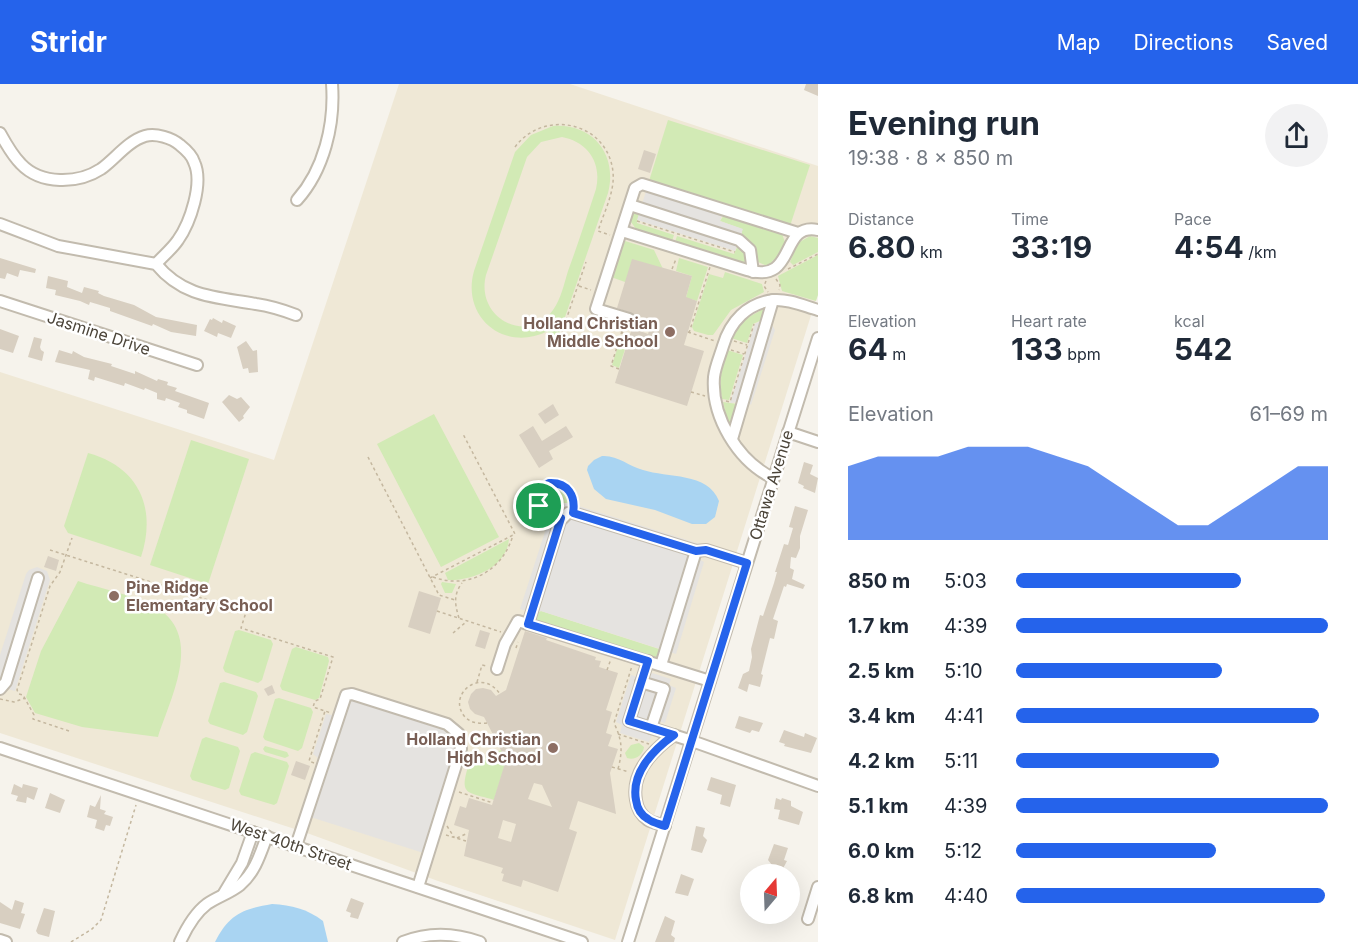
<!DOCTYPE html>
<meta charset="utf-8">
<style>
:root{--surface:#fff;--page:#f2f2f3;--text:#1f2937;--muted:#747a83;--accent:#2563eb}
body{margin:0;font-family:Inter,sans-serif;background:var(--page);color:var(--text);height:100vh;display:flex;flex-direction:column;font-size:22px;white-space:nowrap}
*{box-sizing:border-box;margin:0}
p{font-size:20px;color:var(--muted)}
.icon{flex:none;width:33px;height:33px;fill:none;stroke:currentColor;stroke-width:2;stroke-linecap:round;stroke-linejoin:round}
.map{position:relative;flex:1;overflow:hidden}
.side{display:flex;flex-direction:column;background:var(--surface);width:540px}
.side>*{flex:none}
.needle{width:39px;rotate:19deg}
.fabs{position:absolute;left:740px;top:780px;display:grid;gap:12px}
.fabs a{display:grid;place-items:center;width:60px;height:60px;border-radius:50%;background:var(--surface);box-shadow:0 6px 24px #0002;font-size:30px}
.pin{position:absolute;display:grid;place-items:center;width:51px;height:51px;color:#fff;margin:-26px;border:3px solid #fff;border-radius:50%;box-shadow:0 2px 6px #0007}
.round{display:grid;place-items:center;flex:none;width:63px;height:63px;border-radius:32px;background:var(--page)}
.headline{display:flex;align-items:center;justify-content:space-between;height:102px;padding:0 30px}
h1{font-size:33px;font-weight:700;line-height:45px}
.metrics{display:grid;grid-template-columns:repeat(3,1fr);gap:9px;height:102px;padding:6px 30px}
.metrics div{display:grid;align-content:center}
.metrics b{font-size:30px;font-weight:700}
.metrics small{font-size:16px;font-weight:400}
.metrics p{font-size:16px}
.chart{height:168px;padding:12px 30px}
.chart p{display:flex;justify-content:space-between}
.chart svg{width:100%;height:108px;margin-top:6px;fill:var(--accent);opacity:.7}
ul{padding:0 30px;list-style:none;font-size:20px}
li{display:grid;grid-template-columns:96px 72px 1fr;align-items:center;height:45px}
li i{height:15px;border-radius:8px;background:var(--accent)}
header{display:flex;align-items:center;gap:36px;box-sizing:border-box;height:84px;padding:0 30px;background:var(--accent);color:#fff}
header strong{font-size:28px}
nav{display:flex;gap:33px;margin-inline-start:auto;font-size:21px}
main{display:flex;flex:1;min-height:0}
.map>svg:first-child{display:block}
.education{fill:#efe8d6}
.green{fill:#d2eab5;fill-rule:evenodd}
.parking{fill:#e5e3e0}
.water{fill:#a9d4f2}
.building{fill:#d8cfc1;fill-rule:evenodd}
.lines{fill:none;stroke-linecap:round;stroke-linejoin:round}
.minor-casing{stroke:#c2bbae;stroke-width:14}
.path{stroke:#c4b79f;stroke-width:1.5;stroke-dasharray:3 3;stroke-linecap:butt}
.minor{stroke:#fff;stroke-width:10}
.route-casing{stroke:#fff;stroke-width:12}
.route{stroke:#2563eb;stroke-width:8}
.education-dot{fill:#8d6e63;stroke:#fff;stroke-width:2}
.labels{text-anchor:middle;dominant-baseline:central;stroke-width:5;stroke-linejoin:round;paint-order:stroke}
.education-label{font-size:16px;font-weight:bold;fill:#785e54;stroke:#fff;text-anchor:end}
.street-label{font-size:16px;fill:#4b4439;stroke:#fff}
</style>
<header>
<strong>Stridr</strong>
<nav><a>Map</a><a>Directions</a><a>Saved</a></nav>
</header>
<main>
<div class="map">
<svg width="818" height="858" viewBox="0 0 818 858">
<rect width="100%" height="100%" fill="#f6f3ec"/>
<path class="education" d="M399,0H570L818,82V209L615,856L438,797L307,749L0,649V288L274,376Z"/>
<g class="green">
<path d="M668,36L810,81L790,142L649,97Z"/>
<path d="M553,42C593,39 618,71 608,109L556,259L546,255L548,247C504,269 461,233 474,187L515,68L531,51ZM562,53C588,58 602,79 596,105C587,132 578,160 568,187C564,200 561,215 553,226C528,262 475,234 486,191L527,73L541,58Z"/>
<path d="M636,128L639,131L637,139L674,151L672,157L636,145L631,138L632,129Z"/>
<path d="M724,131L782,150L785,158L776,177L773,176L771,180L767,182L758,178L750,157L742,152V145L720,137Z"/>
<path d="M677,152L734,170L738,161L745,167L746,177L743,179L675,158Z"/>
<path d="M810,152L818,154V168L793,181L790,178L798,159Z"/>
<path d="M625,157L654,166L663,185L625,198L611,193Z"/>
<path d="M818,171V211L816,217L782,207L778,192Z"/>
<path d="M679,174L708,183L697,217L691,215L685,217L692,192L676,187Z"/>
<path d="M725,188L762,200L764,208L731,226L713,251H708L694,247L692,243L709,190L723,194Z"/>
<path d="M763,225H765L762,236L753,240L747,259L731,254L742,237Z"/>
<path d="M620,256L627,259L619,284L612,281Z"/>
<path d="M727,266L743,271L729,316L722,315C718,297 722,283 727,266Z"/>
<path d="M723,318L737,320L731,342L727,335Z"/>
<path d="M434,330L499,453L441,483L377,360Z"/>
<path d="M191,356L249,375L208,500L150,481Z"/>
<path d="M88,369C139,383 157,424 141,473L68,449L64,442Z"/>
<path d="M551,403C561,404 568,408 569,419H564L552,425L544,420C540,413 544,407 551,403Z"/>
<path d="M509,455C507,483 472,497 448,496L445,489Z"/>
<path d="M78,497C102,505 130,510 152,521C206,549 171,612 158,653L82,643L35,629L26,613L41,567Z"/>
<path d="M442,498L456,500L452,509H445L441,500Z"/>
<path d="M541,527L659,565L658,573L655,575L537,538L534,533L536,529Z"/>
<path d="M239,546L271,556L273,560L262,596L258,599L225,588L223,584L235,547Z"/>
<path d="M296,563L328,573L329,577L319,614L315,616L282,606L280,602L292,565Z"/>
<path d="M224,598L256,608L258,612L247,648L243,651L210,640L208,637L220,599Z"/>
<path d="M279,614L311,624L313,628L302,664L298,667L265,656L263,653L275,615Z"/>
<circle cx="479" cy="655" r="7"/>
<path d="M206,653L238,663L240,667L229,704L225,706L192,696L190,692L202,655Z"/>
<path d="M639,659L644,663C643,671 635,677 627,674L625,669L631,661Z"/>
<path d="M265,662L287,668L289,672L285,674L265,668L263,665Z"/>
<path d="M501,666L509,668L494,716C468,708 459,712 468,683Z"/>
<path d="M255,668L287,678L289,682L277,719L274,721L241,711L239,707L251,670Z"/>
</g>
<g class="parking">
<path d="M649,98L725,122L720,137L743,145L735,167L637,136Z"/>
<path d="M762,236L771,239L775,246L751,321L747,317L730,319L755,240Z"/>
<path d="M569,419L703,461L699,475L704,478L676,570L541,527L535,530L520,525L553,423L559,420Z"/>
<path d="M37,483L47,487L50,496L15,607L0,603V571L26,490L29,486Z"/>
<path d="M652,589L671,595L669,601L676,604L665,639L658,637L649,658L620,649L622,641L616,638L631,591L648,596Z"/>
<path d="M352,604L451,636L458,640L463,648L466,658V668L433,772L301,730L318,674L313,670L326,630L332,631L341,608Z"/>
</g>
<g class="water">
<path d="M602,372C618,371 628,382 643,386C667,394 708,388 719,417L715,433L706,440H692L655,426L606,415L594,405L587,386L588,382L594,376Z"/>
<path d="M272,820C292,821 307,825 323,837L328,858H215C229,830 243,825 272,820Z"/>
</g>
<g class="building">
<path d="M806,0H818V12L804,6Z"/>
<path d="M644,66L656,70L650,89L638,85Z"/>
<path d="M0,174L36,185L35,189L20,186L18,193L7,189L5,195L0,194Z"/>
<path d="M632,175L692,192L686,213L697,217L684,261L704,267L687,322L615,299L632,244L648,250L652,237L617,224Z"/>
<path d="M48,192L68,197L67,203L82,209L84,203L99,207L98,209L104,212L134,221L156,233L197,241L196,252L171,248L153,240L152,242L110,227V224L90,218L89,221L80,217L55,211L56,206L46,204Z"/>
<path d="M213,234L222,239L223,236L236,242L231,254L218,249L217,253L204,247L210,235L212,236Z"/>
<path d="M0,245L19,252L13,269L0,265Z"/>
<path d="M34,253L42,255L40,263L41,266L44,268L42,277L28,273Z"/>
<path d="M246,257L253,267L257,266L258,288L249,289L248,284L243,285L237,263Z"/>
<path d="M59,266L72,270L73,267L84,273L112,280L111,282L135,290V287L157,297L158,295L168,298L167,301L177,304L175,307L209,319L204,335L187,329V326L178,323L180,319L166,314L165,317L157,315V309L145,304L144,306L125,299L124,302L95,293L94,297L88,295L90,286L55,278Z"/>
<path d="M229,311L237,315L241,313L250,323L243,332L244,334L239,338L222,318Z"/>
<path d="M553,320L559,331L545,340L538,330Z"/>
<path d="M533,342L542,357L566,342L573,353L549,367L553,375L539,384L519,351Z"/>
<path d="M804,378L813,381L810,390L818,394L815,409L803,404L804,402L798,399Z"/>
<path d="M795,422L808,426L800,452V464L796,474L791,473L790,484L794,486L792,495L805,501L803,505L787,500L786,503L784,502L773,535L778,537L774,555L770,554L761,590L763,591L760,603L749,600L747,608L738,604L743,590L749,587L752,573L751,565L760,531L763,532L774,499L777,488H775L784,460L788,461L793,444L789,443Z"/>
<path d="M48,472L59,476L56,487L44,483Z"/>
<path d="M419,507L441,514L430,550L408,543Z"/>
<path d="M480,546L490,549L485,565L475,562Z"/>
<path d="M525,547L547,554L546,556L596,573L595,576L601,577L599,583L618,589L606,626L612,628L606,649L612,651L608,662L618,665L610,689L616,730L578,717L569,745L577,748L558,808L523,796L521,803L502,797L504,790L501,789L503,784L464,772L469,746L454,741L460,722L466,724L469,714L492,721L506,676L484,633L475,630L470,625L468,618L471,610L476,605L483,604L491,606L496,612L506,606ZM534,699L542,701L552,723L528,715ZM503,736L516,740L511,758L498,754Z"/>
<path d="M272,601L275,609L268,612L264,605Z"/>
<path d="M739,632L763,639L759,648L752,646L750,649L735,644Z"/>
<path d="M784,646L804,653L805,649L817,654L811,669L784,662L785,660L779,658Z"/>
<path d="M296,677L310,682L305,696L291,691Z"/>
<path d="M711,693L736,701L730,723L720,720L722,711L707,706Z"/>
<path d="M14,700L22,704L23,700L38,704L34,716L27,713L26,719L16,717L18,712L11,710Z"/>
<path d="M50,709L65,716L60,729L45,724Z"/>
<path d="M101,711L100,725L106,727L104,730L113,733L110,742L106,741L104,747L95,744L97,736L87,733L90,721L95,723Z"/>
<path d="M776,714L781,716L782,714L791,717V722L803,728L799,741L778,735L780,726L774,725Z"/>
<path d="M696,742L705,744L703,752L707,756L702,769L691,766Z"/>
<path d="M774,760L788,764L784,776L787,777L780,790H769L772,781L768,776Z"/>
<path d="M681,790L694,795L688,812L675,809Z"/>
<path d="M351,814L364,819L358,835L350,833L351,829L346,827Z"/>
<path d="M15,816L24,819L21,829L25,830L20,845L0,839V818L12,826Z"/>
<path d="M44,824L55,827L49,853L38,850L36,847Z"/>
<path d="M665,832L675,837L671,851L675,854L674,858H655Z"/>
</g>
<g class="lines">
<defs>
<g id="minor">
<path d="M0,49C6,60 12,71 21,80C41,101 78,100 101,85C115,75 128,57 145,52C156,49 172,54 180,61C185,65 192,71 194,78C204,99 190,139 178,156C172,165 163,172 156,180"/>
<path d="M297,116C324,86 335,40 332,0"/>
<path d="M630,121L739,156L750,166L753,188"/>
<path d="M0,140L58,162L156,180C184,214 217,213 256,220C270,222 283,226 296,231"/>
<path d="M622,147L747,186C798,201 778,138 818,146"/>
<path d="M0,217L197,281"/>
<path d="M629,235L596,225L635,104L642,100L798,149"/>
<path d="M788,348L818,358"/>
<path d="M732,355L773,216"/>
<path d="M773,394C738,377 711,333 714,293C715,283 720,272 723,262C730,238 747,219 774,216C789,215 804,222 818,226"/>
<path d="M528,540L560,437L568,429H573L696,467L706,466L747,479"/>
<path d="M648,577L629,637L692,657L818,702"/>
<path d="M661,581L696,467"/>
<path d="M497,585L505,560L518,537L710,597"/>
<path d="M641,598L664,605L651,644"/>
<path d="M0,605L6,598L38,494"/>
<path d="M0,664L582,858"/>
<path d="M665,742C660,740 653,739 648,736C641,731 637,724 636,716C631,688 653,666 674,651"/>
<path d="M296,762L346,611L352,610L447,640L459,650L461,665L418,803"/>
<path d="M224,809L242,779L253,748"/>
<path d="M808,835L818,803"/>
<path d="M0,856L6,858"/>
<path d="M180,858C186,845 195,829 207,820C217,813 230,809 240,801C255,788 260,771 267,752"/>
<path d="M403,858C428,848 455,849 480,858"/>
<path d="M628,858L818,254"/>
</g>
</defs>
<use href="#minor" class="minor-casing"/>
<g class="path">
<path d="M515,63C544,24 608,38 613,88C615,108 604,128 598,147L610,151"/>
<path d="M637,137L735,168"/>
<path d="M672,185L676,175"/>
<path d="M788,185L818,170"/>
<path d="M776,195L780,201L779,206"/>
<path d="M766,197L764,202L768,208"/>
<path d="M579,202L591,206"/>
<path d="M619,242L627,257"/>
<path d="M688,248L715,257"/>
<path d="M689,249L710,183"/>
<path d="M734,257L747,261"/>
<path d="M558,259L586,178"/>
<path d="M731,266L744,270"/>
<path d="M619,285L611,282L622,247"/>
<path d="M691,308L705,312"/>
<path d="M726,317L730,318L754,240"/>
<path d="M368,373L439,511L455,516"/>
<path d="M551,431L543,427L537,417C536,389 570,395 574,419"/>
<path d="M50,466L246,528"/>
<path d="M433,493C468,506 503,487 513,451"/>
<path d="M430,494L515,450L463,350"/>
<path d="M247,525L241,544L333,573L320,615L315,617L313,623L331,629"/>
<path d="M437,527L501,548"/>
<path d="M459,534C455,521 453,511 462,499"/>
<path d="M453,549L466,538"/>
<path d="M516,564L518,558"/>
<path d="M607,586L611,575"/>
<path d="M477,598L482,581L487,582"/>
<path d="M0,615L14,618L25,614"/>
<path d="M487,639C479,640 471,639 465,633C446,611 481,582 500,610"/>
<path d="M69,647L33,635L34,631L23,611L19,610L17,606L50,502L60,488L72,454"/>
<path d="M618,650L649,660"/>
<path d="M314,679L309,677L325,627"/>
<path d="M612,683L629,688"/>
<path d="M618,685C623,666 622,656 614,639L632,582"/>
<path d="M459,708L493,719"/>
<path d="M447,742L454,753"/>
<path d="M446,751L466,757"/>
<path d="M457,754L468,749"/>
<path d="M71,858L92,845L101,836L136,721"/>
</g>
<use href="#minor" class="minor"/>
</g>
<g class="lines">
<defs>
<path id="route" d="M549,399C568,398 576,412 573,429L696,467L706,466L747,479L665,742C660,740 653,739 648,735C641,731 637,724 636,716C631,689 653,666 674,651L629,637L648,577L528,540L561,434C547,430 533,424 539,406Z"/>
</defs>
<use href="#route" class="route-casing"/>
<use href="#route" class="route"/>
</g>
<g class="education-dot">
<circle cx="670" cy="248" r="6"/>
<circle cx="114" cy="512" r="6"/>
<circle cx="553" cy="664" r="6"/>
</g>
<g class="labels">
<g class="education-label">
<text x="658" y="239">Holland Christian<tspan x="658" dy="18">Middle School</tspan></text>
<text x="126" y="503" text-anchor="start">Pine Ridge<tspan x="126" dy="18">Elementary School</tspan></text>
<text x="541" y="655">Holland Christian<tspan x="541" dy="18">High School</tspan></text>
</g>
<g class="street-label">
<text transform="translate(99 249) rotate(18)">Jasmine Drive</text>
<text transform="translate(771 401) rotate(-73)">Ottawa Avenue</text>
<text transform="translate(291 760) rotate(19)">West 40th Street</text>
</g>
</g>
</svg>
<div class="fabs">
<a><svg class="needle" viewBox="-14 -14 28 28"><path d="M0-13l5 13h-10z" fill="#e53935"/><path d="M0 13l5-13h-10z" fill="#747a83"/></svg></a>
</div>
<div class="pin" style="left:539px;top:422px;background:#1e9e55"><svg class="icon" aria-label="arrive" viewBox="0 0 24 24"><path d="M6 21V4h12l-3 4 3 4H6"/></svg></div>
</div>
<section class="side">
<div class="headline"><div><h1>Evening run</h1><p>19:38 · 8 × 850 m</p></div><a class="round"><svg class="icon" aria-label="share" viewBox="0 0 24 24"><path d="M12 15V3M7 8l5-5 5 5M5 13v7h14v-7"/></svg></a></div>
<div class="metrics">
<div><p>Distance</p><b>6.80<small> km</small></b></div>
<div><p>Time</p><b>33:19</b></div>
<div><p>Pace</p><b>4:54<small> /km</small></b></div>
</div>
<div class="metrics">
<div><p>Elevation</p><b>64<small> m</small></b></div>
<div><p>Heart rate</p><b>133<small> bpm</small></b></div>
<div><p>kcal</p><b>542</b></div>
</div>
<div class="chart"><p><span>Elevation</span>61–69 m</p>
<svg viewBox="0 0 160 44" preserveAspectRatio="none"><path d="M0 44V14L10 10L20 10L30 10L40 6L50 6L60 6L70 10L80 14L90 22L100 30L110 38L120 38L130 30L140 22L150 14L160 14V44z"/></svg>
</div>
<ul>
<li><b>850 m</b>5:03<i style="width:72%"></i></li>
<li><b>1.7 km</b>4:39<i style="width:100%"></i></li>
<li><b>2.5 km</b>5:10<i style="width:66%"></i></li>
<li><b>3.4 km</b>4:41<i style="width:97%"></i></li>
<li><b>4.2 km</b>5:11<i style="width:65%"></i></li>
<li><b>5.1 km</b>4:39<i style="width:100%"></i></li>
<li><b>6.0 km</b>5:12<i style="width:64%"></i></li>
<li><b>6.8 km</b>4:40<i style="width:99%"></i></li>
</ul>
</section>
</main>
